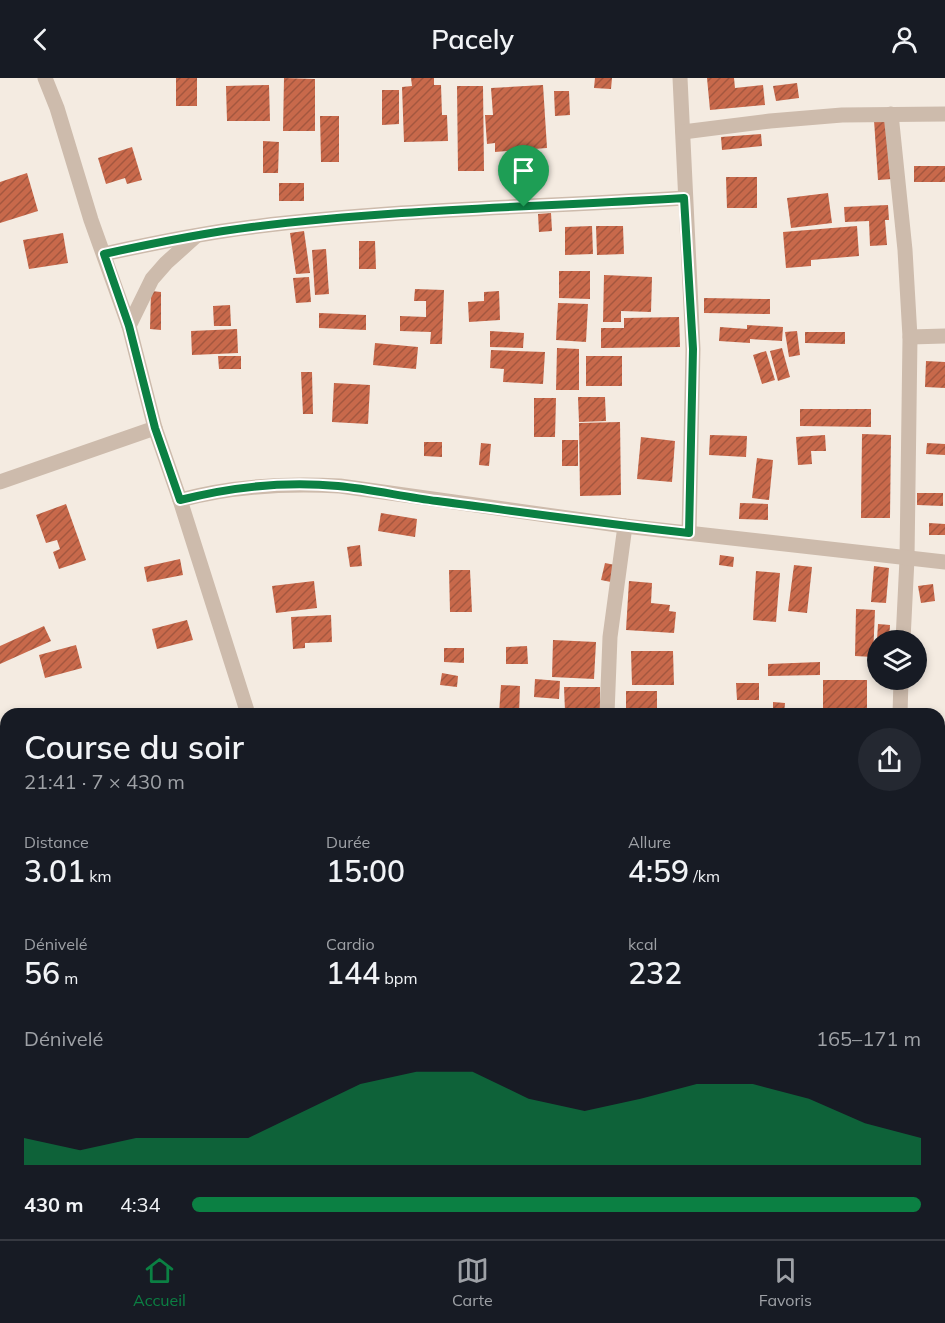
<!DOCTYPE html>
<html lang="fr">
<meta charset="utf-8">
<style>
:root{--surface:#171b24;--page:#242831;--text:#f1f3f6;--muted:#9ea1a6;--line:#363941;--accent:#0b8043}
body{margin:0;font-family:Mulish,sans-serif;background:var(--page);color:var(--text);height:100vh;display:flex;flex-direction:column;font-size:22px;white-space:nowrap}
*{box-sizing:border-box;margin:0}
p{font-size:20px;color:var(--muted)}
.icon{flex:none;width:33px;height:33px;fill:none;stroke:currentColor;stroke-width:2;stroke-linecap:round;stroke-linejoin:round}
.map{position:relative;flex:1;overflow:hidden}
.details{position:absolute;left:0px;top:630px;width:945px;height:531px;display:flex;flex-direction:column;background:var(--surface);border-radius:18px 18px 0 0;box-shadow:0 3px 9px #0003}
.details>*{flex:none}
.tools{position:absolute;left:867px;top:552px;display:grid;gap:12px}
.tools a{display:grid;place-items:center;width:60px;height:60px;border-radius:50%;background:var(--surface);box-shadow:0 3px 9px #0003;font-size:30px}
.pin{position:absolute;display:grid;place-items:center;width:51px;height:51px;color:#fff;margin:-62px -26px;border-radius:50% 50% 50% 0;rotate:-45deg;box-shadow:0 0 6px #0007}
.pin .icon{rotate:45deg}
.round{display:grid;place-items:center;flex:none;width:63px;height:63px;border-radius:32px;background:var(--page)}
.overview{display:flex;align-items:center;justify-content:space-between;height:102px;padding:0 24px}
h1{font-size:33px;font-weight:600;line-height:45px}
.metrics{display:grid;grid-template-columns:repeat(3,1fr);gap:9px;height:102px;padding:6px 24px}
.metrics div{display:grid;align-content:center}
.metrics b{font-size:30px;font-weight:600}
.metrics small{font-size:16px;font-weight:400}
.metrics p{font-size:16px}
.chart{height:168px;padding:12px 24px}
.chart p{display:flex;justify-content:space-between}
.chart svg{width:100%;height:108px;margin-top:6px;fill:var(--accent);opacity:.7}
ul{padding:0 24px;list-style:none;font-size:20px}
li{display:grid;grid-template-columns:96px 72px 1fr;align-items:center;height:45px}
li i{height:15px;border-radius:8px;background:var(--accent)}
header{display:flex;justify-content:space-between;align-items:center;height:78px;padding:0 24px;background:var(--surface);font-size:27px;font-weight:600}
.tabs{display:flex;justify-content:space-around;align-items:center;height:84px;border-top:2px solid var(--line);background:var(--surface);font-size:16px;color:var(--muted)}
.tabs a{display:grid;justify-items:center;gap:3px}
.tabs .current{color:var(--accent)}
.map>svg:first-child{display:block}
.building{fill:url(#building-hatch)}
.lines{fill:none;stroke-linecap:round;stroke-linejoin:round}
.street{stroke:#cdbbac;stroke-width:15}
.route-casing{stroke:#fff;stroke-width:12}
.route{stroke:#0b8043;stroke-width:8}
</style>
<header><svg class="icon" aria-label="back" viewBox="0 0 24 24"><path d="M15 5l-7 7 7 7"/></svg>Pacely<svg class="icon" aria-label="person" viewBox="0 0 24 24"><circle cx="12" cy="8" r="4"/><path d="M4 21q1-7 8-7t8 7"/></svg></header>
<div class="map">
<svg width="945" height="1161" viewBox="0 0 945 1161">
<defs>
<pattern id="building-hatch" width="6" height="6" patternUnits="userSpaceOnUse" patternTransform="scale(1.5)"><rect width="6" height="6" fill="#c8694b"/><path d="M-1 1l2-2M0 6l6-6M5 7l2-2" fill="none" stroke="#a4573f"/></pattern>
</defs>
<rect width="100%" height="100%" fill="#f4ebe1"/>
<g class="building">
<rect x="176" y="0" width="21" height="28"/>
<path d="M284,0L315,1V53H283Z"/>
<path d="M411,0H434V7H441L442,37H447L448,63L404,64L402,9L412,8Z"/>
<path d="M595,0H612L611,11L594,10Z"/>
<path d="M707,0H734L735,10L763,7L765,27L710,32Z"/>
<path d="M797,5L799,20L776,23L773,8Z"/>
<path d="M269,7L270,43H227L226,8Z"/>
<path d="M543,7L547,70L495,74V65L487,66L485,37H493L491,10Z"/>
<path d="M457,8H483L484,93H458Z"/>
<path d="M382,12H399V46L382,47Z"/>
<path d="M554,13H569L570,37L555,38Z"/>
<path d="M320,38H339V84H321Z"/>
<path d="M887,41L892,101L878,102L874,42Z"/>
<path d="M761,56L762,68L722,72L721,59Z"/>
<path d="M263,63L279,64L278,95H263Z"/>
<path d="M132,69L142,102L127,106L125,100L106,106L98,80Z"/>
<rect x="914" y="88" width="31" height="16"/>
<path d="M27,95L38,133L0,145V104Z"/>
<path d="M726,99H757V130H727Z"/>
<rect x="279" y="105" width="25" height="18"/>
<path d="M828,115L832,145L791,150L787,120Z"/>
<path d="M888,127L889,142H885L887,167L870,168L869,143L845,144L844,129Z"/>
<path d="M551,135L552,153L539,154L538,136Z"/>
<path d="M592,148L593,176L565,177V149Z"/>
<path d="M596,148H623L624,176L597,177Z"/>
<path d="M857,148L859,178L811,182V188L786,190L783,154Z"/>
<path d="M304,153L310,195L296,196L290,155Z"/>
<path d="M63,155L68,185L29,191L23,162Z"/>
<path d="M359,163H375L376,191H359Z"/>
<path d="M326,171L329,216L315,217L312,172Z"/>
<path d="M559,193H590V221L559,220Z"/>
<path d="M604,197L652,199L651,234L621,233V244H603Z"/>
<path d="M309,199L311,224L296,225L293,200Z"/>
<path d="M415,211L444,212L442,266H430L431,254L400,253V238L426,239V223H414Z"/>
<path d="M151,213L161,214V252L150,251Z"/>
<path d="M499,213L500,242L469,244L468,224L484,223V214Z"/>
<path d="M704,220L770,221V236L704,235Z"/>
<path d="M558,225L588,226L586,264L556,262Z"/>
<path d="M230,227L231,248H214L213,228Z"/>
<path d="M319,235L366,237V252L319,250Z"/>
<path d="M679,239L680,269L601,270V250H624V240Z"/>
<path d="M747,247L783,249L782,263L750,261V265L719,263L720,249L747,251Z"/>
<path d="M237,251L238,275L192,277L191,253Z"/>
<path d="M490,253L524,255L523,270L490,269Z"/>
<path d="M797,253L800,277L789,279L785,254Z"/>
<path d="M805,254H845V266L805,265Z"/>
<path d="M375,265L418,269L416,291L373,287Z"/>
<path d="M557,270L579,271V312H556Z"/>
<path d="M782,270L790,299L778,303L770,273Z"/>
<path d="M491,272L545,274L543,306L503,304L504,291L490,290Z"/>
<path d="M766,273L775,302L762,306L753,277Z"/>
<path d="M218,278H241V291H219Z"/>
<rect x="586" y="278" width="36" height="30"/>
<path d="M926,283L945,284V310L925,309Z"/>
<path d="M301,294H312L313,336H303Z"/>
<path d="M334,305L370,307L368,346L332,344Z"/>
<path d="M578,319H605L606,343L579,344Z"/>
<path d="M534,320H556L555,359H534Z"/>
<path d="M800,331H871V349L800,348Z"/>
<path d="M620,344L621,417L580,418L579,345Z"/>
<path d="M862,356L891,357L890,440H861Z"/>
<path d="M710,357L747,358L746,379L709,377Z"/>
<path d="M825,357L826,373H811L812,386L798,387L796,359Z"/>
<path d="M641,359L675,363L672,404L637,401Z"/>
<rect x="562" y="362" width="16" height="26"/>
<path d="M424,364H442V379L424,378Z"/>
<path d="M481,365L491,366L489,388L479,387Z"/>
<path d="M927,365L945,366V377L926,376Z"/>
<path d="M757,380L773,382L769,422L752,420Z"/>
<path d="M917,415H943V428L917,427Z"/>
<path d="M740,425L768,426V442L739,441Z"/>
<path d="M66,426L86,482L59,491L53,474L60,471L57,462L46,465L36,437Z"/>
<path d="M381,435L417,441L415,459L378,453Z"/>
<path d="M929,445L945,446V457H929Z"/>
<path d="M360,467L362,488L350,489L347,469Z"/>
<path d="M720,477L734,479L733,489L719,487Z"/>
<path d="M180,481L183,497L147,504L144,489Z"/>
<path d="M605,485L615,487L611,504L601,502Z"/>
<path d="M794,487L812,489L807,535L788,533Z"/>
<path d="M874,488L889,490L886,525L871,524Z"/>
<path d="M449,492H470L472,534H450Z"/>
<path d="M756,493L780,495L776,544L753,542Z"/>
<path d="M314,503L317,530L276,535L272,508Z"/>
<path d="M629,503L652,505L651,525L670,527L669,533L676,534L674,555L626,552Z"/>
<path d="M933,506L935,523L921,525L918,508Z"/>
<path d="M856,531L875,532L873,579L855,578Z"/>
<path d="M331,537L332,564L305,565V570L293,571L291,539Z"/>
<path d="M187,542L193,562L157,571L152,551Z"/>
<path d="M878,546L890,547L889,562H877Z"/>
<path d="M44,548L51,563L0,586V568Z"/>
<path d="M553,562L596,564L594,601L552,599Z"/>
<path d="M76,567L82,590L45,600L39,577Z"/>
<path d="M527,568L528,586H506V569Z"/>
<path d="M444,570H464V585L444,584Z"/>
<path d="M631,573H673L674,607H632Z"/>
<path d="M820,584V597L768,598V586Z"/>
<path d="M442,595L458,598L457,609L440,607Z"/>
<path d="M535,601L560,603L559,621L534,619Z"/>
<rect x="823" y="602" width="44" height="34"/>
<path d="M736,605H759V622H737Z"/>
<path d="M501,607L520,608L519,636H499Z"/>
<path d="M564,609H600V633H565Z"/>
<rect x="626" y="613" width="31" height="18"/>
<path d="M773,624L785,625L784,636H773Z"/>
<rect x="490" y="1155" width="18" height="6"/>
<path d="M660,1155V1161H626V1158Z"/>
</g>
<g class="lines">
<g class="street">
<path d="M45,0L57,30L91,142L129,248L155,350L180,422L248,636"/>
<path d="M680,0L693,271L689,455"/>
<path d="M891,36L905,172L910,259L907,481L903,562"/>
<path d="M683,54L770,43L842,37L945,36"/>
<path d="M104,176C154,165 202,155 252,149C395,131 541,129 684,120"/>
<path d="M129,248L152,201L166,185L196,158"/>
<path d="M910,259L945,258"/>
<path d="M0,404L155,350"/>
<path d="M180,422C232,408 286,405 340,408L625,448L945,484"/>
<path d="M607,636L610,559L625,448"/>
<path d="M900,636L901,602"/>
<path d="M939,724H945"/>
<path d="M0,786L6,784"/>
<path d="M939,951L945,952"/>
<path d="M939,1095L945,1119"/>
<path d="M278,1155L280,1161"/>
<path d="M675,1155L676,1161"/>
<path d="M139,1161L158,1155"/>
</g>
</g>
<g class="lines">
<defs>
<path id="route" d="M684,120L693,271L689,455C605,446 521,434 437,423C404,419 371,411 338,408C285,403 231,409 180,422L155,350L129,248L104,176C154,165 202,155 252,149C395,131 541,129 684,120Z"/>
</defs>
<use href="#route" class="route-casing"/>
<use href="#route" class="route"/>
</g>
</svg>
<div class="tools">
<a><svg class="icon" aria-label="layers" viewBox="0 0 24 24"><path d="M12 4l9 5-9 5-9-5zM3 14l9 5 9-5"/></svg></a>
</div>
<div class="pin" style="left:524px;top:129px;background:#1e9e55"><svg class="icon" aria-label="arrive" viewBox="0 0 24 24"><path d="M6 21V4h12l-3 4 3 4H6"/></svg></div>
<section class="details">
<div class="overview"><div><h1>Course du soir</h1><p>21:41 · 7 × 430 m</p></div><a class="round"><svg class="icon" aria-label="share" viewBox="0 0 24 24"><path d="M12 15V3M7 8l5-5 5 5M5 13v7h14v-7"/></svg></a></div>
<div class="metrics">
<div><p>Distance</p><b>3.01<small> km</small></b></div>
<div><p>Durée</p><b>15:00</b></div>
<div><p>Allure</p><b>4:59<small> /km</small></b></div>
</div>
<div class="metrics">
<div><p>Dénivelé</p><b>56<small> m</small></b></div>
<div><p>Cardio</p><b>144<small> bpm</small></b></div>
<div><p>kcal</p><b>232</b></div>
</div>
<div class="chart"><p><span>Dénivelé</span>165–171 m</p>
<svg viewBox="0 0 160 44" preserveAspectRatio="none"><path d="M0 44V33L10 38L20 33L30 33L40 33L50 22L60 11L70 6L80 6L90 17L100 22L110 17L120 11L130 11L140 17L150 27L160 33V44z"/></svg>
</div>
<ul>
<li><b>430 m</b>4:34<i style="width:100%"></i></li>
</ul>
</section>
</div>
<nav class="tabs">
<a class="current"><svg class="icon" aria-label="home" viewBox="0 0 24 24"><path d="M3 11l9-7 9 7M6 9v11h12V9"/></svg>Accueil</a>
<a><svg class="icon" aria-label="map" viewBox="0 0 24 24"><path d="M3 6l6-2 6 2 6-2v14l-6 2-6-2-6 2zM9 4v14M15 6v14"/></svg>Carte</a>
<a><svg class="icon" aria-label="saved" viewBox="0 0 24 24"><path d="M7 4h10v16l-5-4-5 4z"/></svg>Favoris</a>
</nav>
